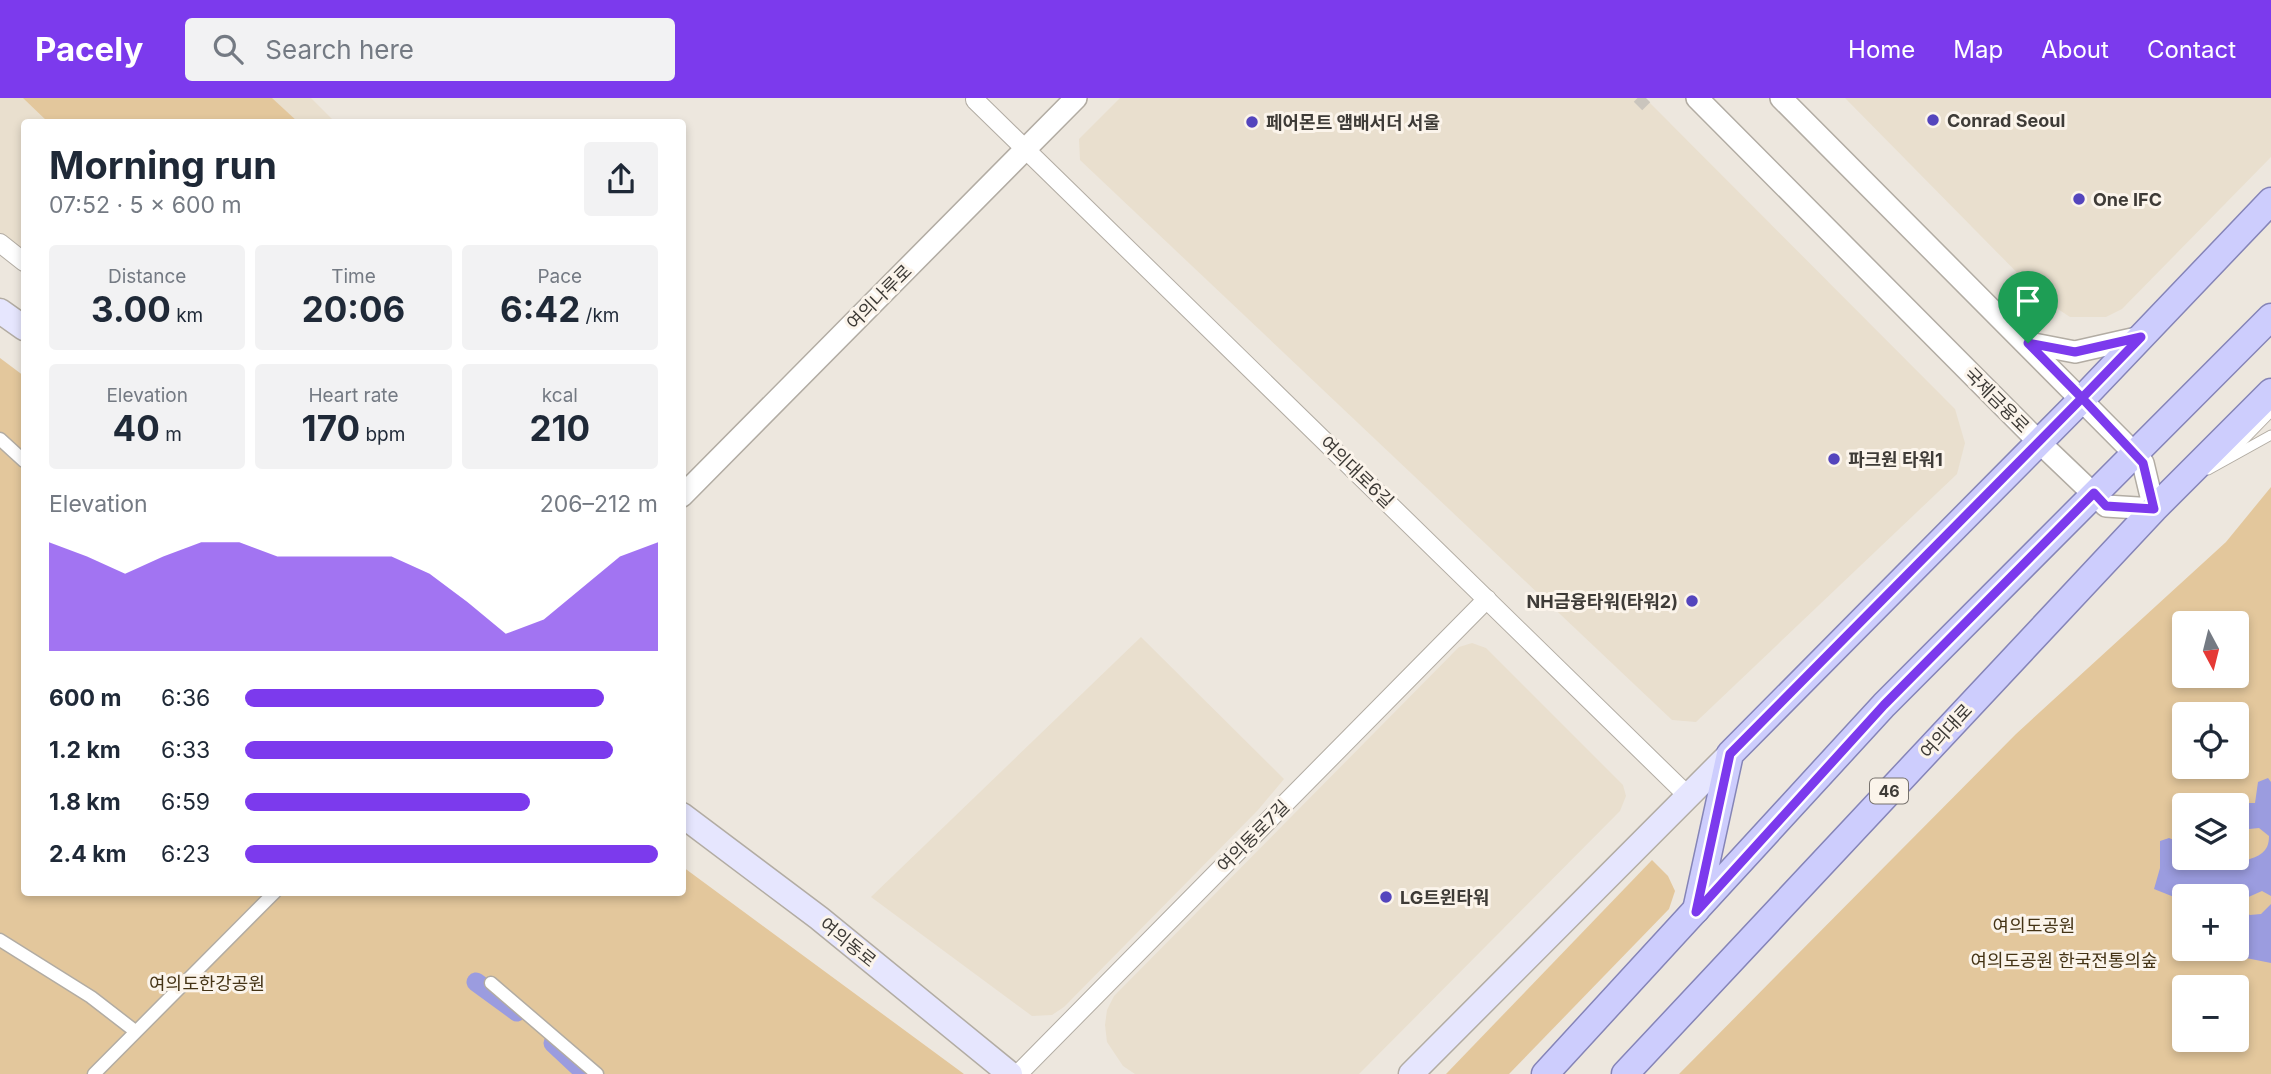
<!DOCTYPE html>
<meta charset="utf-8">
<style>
:root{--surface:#fff;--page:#f2f2f3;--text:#1f2937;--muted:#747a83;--accent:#7c3aed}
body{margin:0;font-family:Inter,"Noto Sans KR",sans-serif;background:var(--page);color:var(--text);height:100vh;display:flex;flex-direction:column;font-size:26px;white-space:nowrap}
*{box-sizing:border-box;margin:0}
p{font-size:23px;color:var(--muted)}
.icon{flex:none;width:38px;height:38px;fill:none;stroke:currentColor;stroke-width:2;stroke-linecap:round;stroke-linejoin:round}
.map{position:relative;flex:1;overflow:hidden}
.drawer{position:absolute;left:21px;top:21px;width:665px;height:777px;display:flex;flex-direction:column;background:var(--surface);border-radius:7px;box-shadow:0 4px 10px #0003}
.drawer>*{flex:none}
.needle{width:46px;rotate:173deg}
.buttons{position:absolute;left:2172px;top:513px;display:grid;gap:14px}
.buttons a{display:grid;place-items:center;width:77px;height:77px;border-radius:7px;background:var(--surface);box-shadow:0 4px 10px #0003;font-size:35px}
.pin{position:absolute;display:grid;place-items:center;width:60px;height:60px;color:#fff;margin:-72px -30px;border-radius:50% 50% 50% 0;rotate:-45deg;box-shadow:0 0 7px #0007}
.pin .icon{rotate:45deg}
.round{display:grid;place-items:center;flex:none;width:74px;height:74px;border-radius:7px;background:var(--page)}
.summary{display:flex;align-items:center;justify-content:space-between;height:119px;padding:0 28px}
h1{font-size:38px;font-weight:700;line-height:52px}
.figures{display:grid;grid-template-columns:repeat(3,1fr);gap:10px;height:119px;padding:7px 28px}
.figures div{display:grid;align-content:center;border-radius:7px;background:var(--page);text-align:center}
.figures b{font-size:35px;font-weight:700}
.figures small{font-size:19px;font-weight:400}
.figures p{font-size:19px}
.chart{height:196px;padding:14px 28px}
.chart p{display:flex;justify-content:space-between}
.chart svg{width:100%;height:126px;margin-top:7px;fill:var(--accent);opacity:.7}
ul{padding:0 28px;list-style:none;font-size:23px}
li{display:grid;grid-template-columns:112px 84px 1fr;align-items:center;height:52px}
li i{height:18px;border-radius:9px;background:var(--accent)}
header{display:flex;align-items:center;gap:42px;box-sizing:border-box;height:98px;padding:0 35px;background:var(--accent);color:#fff}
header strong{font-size:33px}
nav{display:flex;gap:38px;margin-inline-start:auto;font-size:24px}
.search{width:490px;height:63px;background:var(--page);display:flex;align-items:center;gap:18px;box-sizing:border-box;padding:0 24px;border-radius:7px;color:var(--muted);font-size:26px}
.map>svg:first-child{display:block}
.built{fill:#e9dfce}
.green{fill:#e3c79c;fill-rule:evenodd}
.water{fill:#9b9cdf}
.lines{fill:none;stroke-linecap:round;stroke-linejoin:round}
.canal{stroke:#9b9cdf;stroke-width:19}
.pedestrian-tunnel{stroke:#cac5bd;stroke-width:12;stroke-dasharray:12 6;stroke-linecap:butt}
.service-casing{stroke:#b2aca3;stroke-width:11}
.pedestrian-casing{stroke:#b2aca3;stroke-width:15}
.minor-casing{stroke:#b2aca3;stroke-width:20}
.tertiary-casing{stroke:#b2aca3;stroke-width:24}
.secondary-casing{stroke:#b2aca3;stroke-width:27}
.primary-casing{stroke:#8584b7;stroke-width:29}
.service{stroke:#fff;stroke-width:9}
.pedestrian{stroke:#fff;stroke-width:12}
.minor{stroke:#fff;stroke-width:18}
.tertiary{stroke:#fff;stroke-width:21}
.secondary{stroke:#e6e6fe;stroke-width:24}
.primary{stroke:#cdcdfd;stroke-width:26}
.route-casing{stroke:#fff;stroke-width:14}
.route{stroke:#7c3aed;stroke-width:9}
.poi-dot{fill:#5445bd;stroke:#fbf4eb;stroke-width:2.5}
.labels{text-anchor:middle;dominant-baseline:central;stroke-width:6;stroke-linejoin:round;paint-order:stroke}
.shield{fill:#fbf4eb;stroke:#77726d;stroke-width:2}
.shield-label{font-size:16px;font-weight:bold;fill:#3e3b37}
.poi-label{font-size:18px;font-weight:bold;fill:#3e3b37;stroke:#fbf4eb;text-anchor:start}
.street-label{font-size:18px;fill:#3e3b37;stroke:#fbf4eb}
.park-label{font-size:18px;fill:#443315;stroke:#fbf4eb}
</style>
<header>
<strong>Pacely</strong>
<div class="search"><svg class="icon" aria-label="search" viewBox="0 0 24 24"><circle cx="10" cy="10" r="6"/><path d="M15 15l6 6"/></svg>Search here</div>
<nav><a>Home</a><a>Map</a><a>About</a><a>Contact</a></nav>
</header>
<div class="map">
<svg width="2271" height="976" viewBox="0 0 2271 976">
<rect width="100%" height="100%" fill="#ede7de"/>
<g class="built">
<path d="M0,0H311L335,24H24V166L0,148Z"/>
<path d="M1120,0H1645L1955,311L1965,345L1957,376L1696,624L1672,622L1080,62L1079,41Z"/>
<path d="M1845,0H2271V59L2122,211L2106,219H2070L2044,202Z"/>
<path d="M1141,539L1284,681L1258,712L1064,909L1052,917L1032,918L871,799Z"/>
<path d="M1472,545L1486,550L1623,687L1626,698L1620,713L1359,976H1135L1123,968L1107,944L1105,927L1107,912L1114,898L1459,549Z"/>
</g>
<g class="green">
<path d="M23,0H272L298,24H48Z"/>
<path d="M0,260L24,278V794H682L683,769L964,976H0Z"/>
<path d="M2271,389V976H1679L2016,636L2226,444ZM2184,525H2236V578H2184ZM2184,616H2236V668H2184ZM2184,707H2236V760H2184ZM2184,798H2236V850H2184ZM2184,889H2236V942H2184Z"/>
<path d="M1652,762L1668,778L1675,793L1669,811L1509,976H1446Z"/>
</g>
<path class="water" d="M2268,680L2271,684V798L2262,793L2244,801L2243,813L2250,817L2261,816L2271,806V865L2231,857L2227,851L2236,850V798H2184V820L2179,801L2154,791L2160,770V743L2169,740L2184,746V760H2236L2237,757L2244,763C2259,758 2269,755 2269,738L2259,730L2249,731L2237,739L2236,707H2206L2219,695L2244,705H2255L2258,684Z"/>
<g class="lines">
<g class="canal">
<path d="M476,884L517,914"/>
<path d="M553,945L586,976"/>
</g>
<path class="pedestrian-tunnel" d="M1638,8L1646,0"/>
<defs>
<g id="service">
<path d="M2230,356L2271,314"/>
<path d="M2208,372L2271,337"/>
</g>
<g id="pedestrian">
<path d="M0,341L24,363"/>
<path d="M0,842L91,899L135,933"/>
<path d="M491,885L597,976"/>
<path d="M94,976L275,794"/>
</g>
<g id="minor">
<path d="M975,2L1688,698"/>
<path d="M0,145L24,164"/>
<path d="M1018,976L1487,501"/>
</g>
<g id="tertiary">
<path d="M1697,0L2039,344L2106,408L2154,411L2143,365L2134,355L1781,0"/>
<path d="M2028,245L2075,254L2141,239"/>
<path d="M682,398L1076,0"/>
</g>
<g id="secondary">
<path d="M0,213L24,230"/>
<path d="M682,717L819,820L1010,976"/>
<path d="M1411,976L1730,656"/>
</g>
<g id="primary">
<path d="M1696,812L1730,656L2083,300L2271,103"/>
<path d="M1545,976L1884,607L2271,219"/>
<path d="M1625,976L2154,411L2271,294"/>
</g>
</defs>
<use href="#service" class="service-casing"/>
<use href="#pedestrian" class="pedestrian-casing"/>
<use href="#minor" class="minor-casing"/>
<use href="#tertiary" class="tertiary-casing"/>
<use href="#secondary" class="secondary-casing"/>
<use href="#primary" class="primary-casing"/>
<use href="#service" class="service"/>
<use href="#pedestrian" class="pedestrian"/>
<use href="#minor" class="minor"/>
<use href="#tertiary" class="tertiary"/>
<use href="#secondary" class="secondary"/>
<use href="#primary" class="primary"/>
</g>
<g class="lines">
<defs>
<path id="route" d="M2028,245L2082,300L1730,656L1696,814L1884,607L2094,395L2106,408L2154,411L2143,365L2082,300L2141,239L2075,254L2028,245"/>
</defs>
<use href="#route" class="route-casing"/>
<use href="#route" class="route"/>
</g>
<g class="poi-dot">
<circle cx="1933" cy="22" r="7"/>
<circle cx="1252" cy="24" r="7"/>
<circle cx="2079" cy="101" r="7"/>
<circle cx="1834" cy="361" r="7"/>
<circle cx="1692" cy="503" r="7"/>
<circle cx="1386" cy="799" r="7"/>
</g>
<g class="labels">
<rect class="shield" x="1870" y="680.5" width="38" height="25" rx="5"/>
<g class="shield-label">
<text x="1889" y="693">46</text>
</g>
<g class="poi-label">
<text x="1947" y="22">Conrad Seoul</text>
<text x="1266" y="24">페어몬트 앰배서더 서울</text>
<text x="2093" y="101">One IFC</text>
<text x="1848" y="361">파크원 타워1</text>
<text x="1678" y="503" text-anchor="end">NH금융타워(타워2)</text>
<text x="1400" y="799">LG트윈타워</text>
</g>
<g class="street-label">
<text transform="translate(879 199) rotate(-45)">여의나루로</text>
<text transform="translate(1997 302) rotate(45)">국제금융로</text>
<text transform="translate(1357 374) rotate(44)">여의대로6길</text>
<text transform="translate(1946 633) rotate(-47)">여의대로</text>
<text transform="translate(1253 738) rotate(-45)">여의동로7길</text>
<text transform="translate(848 844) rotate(39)">여의동로</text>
</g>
<g class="park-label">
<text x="2034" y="827">여의도공원</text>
<text x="2064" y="862">여의도공원 한국전통의숲</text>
<text x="207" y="885">여의도한강공원</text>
</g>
</g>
</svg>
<div class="buttons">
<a><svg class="needle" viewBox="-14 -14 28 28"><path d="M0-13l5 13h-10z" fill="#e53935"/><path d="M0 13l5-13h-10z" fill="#747a83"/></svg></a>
<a><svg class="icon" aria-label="locate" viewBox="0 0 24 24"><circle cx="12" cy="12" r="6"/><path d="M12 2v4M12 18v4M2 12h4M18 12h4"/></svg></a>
<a><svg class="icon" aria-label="layers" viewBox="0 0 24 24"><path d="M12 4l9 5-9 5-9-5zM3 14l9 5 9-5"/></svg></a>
<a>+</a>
<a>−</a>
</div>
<div class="pin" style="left:2028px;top:245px;background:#1e9e55"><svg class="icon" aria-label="arrive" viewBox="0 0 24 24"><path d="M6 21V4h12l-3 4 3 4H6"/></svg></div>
<section class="drawer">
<div class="summary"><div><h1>Morning run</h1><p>07:52 · 5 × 600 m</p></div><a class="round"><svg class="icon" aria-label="share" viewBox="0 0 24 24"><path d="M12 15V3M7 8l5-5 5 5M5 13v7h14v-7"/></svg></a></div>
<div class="figures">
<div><p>Distance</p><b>3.00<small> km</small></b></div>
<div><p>Time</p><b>20:06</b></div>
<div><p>Pace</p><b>6:42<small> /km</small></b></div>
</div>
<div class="figures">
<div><p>Elevation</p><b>40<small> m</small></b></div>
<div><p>Heart rate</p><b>170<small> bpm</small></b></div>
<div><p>kcal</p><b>210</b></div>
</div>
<div class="chart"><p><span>Elevation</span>206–212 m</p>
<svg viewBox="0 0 160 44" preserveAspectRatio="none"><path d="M0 44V6L10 11L20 17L30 11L40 6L50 6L60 11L70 11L80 11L90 11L100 17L110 27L120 38L130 33L140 22L150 11L160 6V44z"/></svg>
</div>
<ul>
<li><b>600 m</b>6:36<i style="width:87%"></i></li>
<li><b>1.2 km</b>6:33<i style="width:89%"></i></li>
<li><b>1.8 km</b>6:59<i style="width:69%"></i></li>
<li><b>2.4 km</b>6:23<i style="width:100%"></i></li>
</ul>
</section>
</div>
